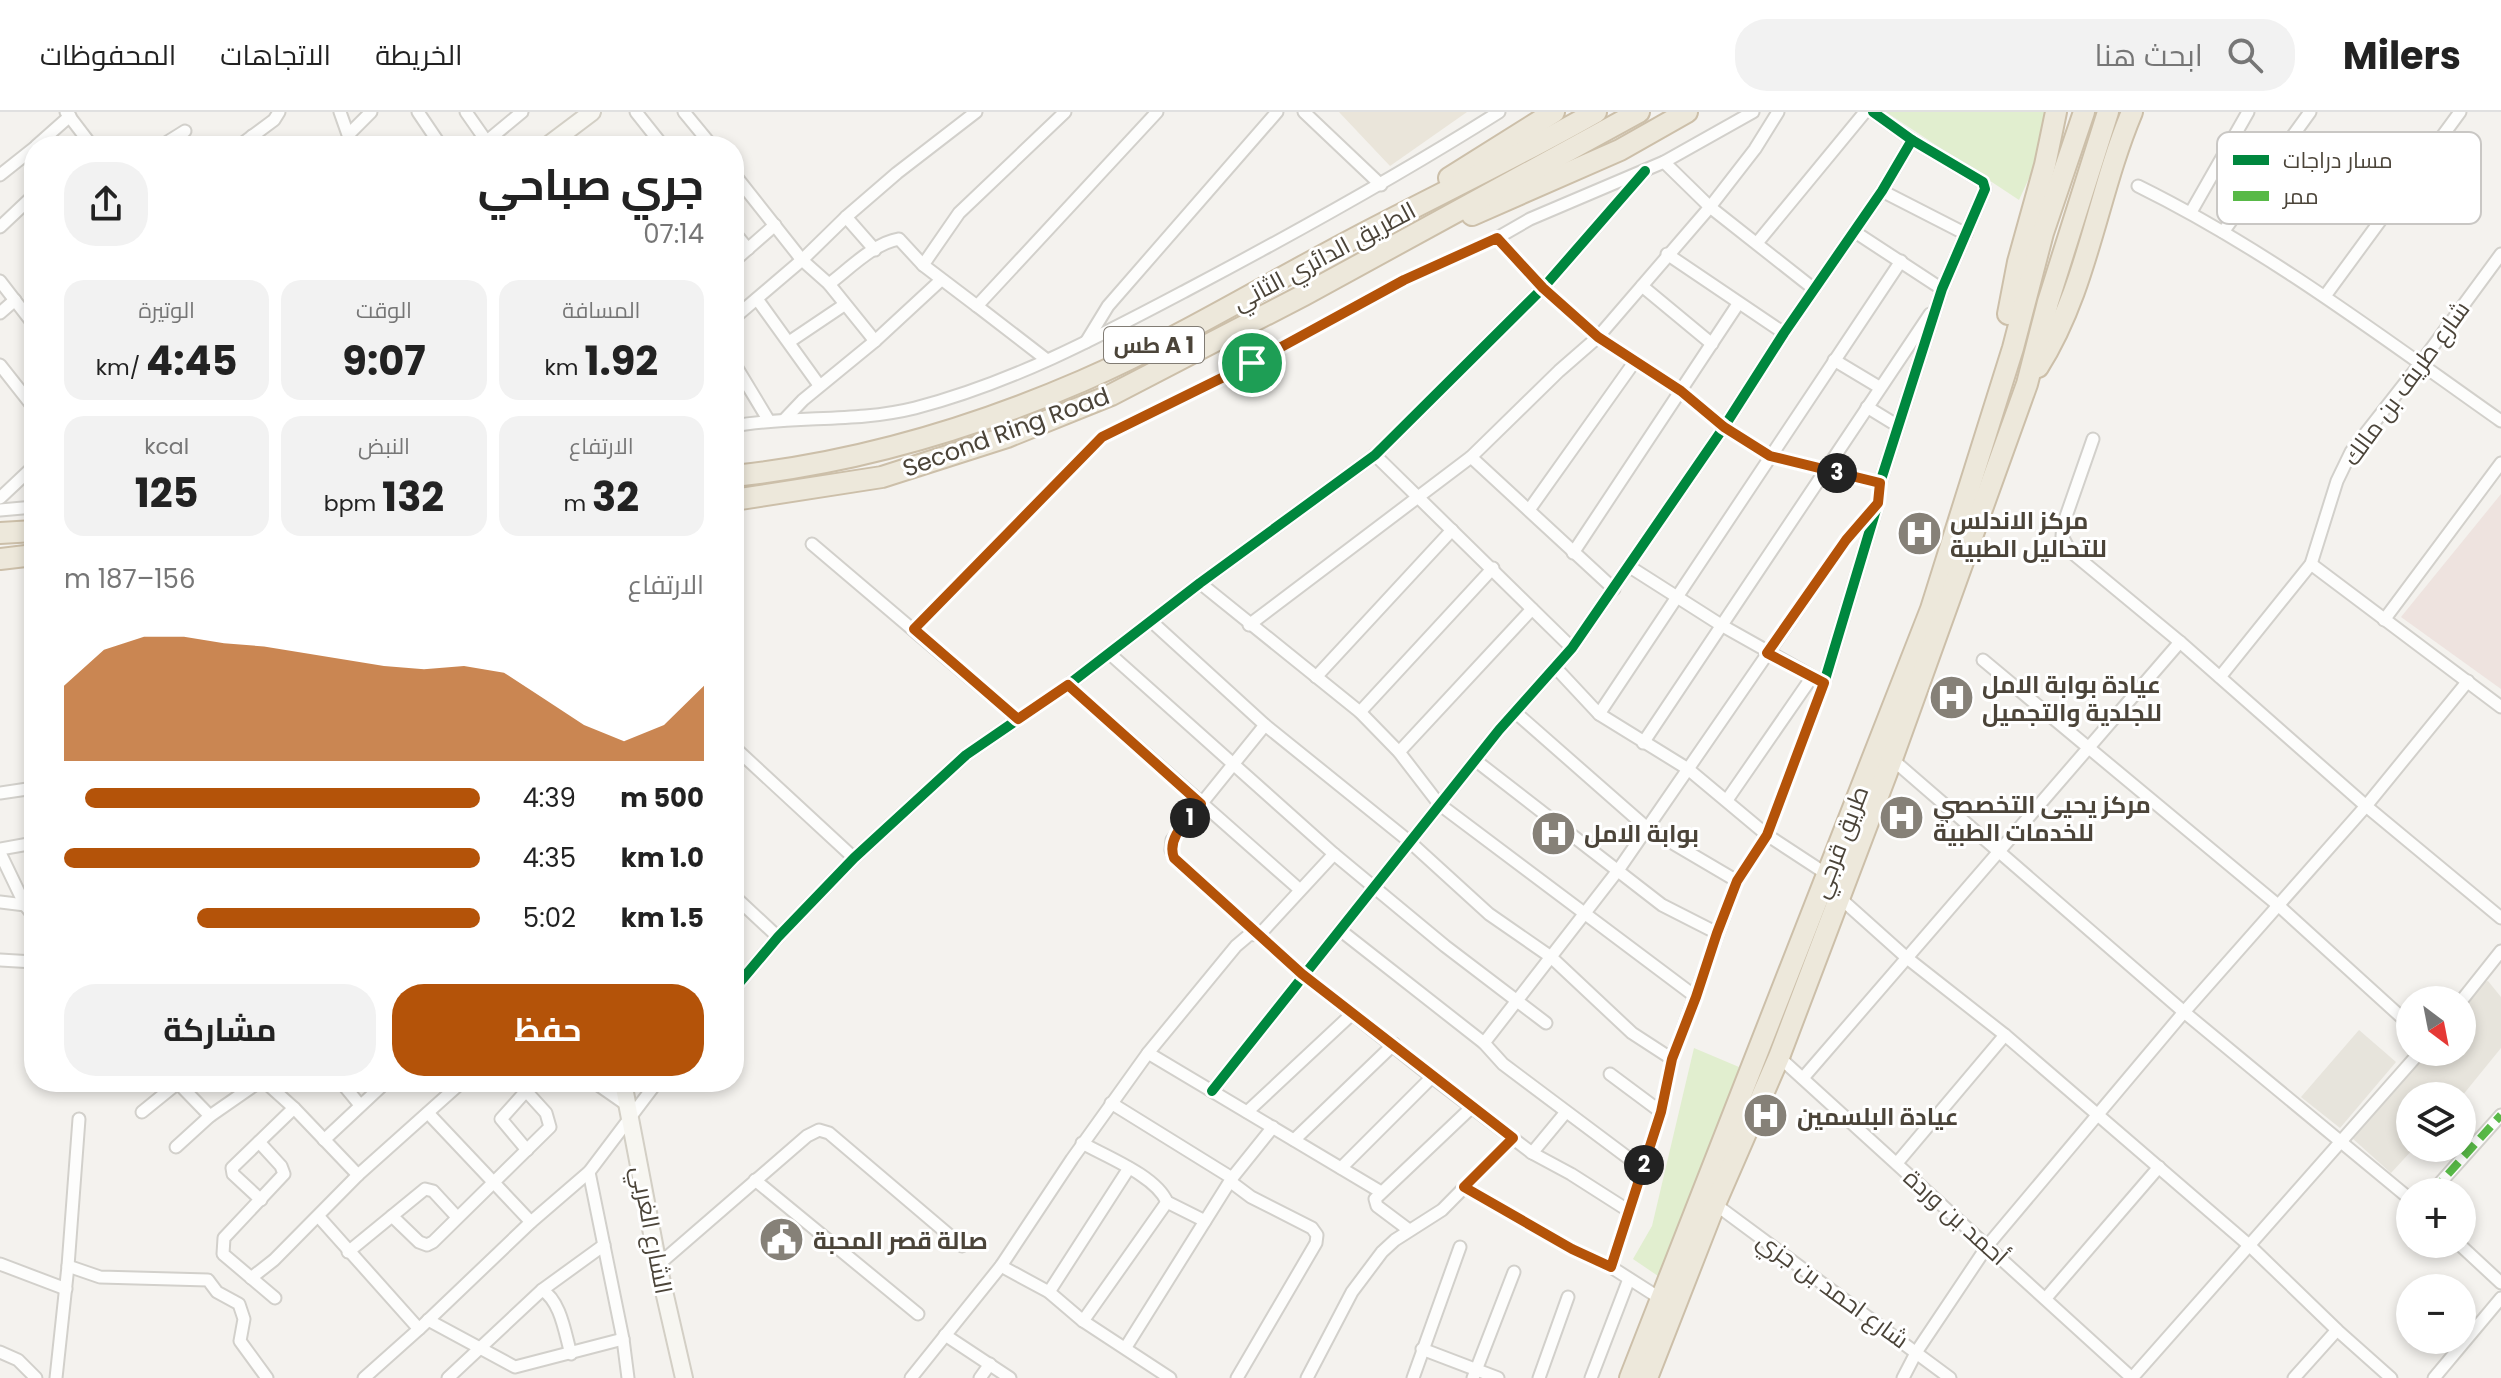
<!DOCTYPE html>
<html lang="ar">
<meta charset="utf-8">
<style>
:root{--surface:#fff;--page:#f2f2f2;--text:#222;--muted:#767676;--line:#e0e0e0;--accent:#b45309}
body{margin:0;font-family:Poppins,Cairo,sans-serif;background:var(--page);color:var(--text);direction:rtl;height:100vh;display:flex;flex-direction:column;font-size:30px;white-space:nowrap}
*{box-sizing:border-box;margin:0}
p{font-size:26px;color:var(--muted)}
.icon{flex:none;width:44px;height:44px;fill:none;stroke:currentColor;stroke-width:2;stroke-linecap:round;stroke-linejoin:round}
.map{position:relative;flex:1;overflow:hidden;direction:ltr}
.details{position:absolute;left:24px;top:24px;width:720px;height:956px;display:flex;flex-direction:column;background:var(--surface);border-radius:32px;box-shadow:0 4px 12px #0003;direction:rtl}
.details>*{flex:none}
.needle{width:52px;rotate:148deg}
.tools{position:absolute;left:2396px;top:874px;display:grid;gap:16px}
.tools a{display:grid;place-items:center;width:80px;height:80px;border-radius:50%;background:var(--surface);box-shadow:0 4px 12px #0003;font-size:40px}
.pin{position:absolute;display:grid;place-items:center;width:68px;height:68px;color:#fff;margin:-34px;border:4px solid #fff;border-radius:50%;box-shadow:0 2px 8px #0007}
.km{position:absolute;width:40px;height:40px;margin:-20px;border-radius:50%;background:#222;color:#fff;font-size:22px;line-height:40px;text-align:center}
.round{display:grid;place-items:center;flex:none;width:84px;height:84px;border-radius:32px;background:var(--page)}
.summary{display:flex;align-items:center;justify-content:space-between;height:136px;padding:0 40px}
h1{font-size:44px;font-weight:700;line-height:60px}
.metrics{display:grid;grid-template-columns:repeat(3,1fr);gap:12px;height:136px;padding:8px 40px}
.metrics div{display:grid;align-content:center;border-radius:20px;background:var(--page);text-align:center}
.metrics b{font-size:40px;font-weight:700}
.metrics small{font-size:22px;font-weight:400}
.metrics p{font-size:22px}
.chart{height:224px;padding:16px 40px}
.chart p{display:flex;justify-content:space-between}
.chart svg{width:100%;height:144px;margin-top:8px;fill:var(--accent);opacity:.7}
.button{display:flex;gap:16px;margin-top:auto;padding:16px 40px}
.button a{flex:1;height:92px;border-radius:32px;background:var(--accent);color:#fff;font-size:32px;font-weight:700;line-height:92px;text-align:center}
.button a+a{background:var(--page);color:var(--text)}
ul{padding:0 40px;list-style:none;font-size:26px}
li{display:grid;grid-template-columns:128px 96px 1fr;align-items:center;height:60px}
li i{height:20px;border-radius:10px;background:var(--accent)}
header{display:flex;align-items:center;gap:48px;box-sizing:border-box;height:112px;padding:0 40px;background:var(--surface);border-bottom:2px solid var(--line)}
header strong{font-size:38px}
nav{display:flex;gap:44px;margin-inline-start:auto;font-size:28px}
.search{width:560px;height:72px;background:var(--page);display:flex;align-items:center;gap:20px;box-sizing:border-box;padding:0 28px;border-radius:32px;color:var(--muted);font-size:30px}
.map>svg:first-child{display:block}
.residential{fill:#e7e4dc}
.education{fill:#eae5da}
.medical{fill:#eee3df}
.green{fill:#e1eecf}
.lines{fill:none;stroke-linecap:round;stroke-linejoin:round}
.street-casing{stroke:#d2d0cb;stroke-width:15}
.secondary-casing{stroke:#d3cfc5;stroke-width:20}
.highway-casing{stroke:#ccbfa9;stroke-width:24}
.street{stroke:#fdfdfc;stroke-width:11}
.secondary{stroke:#f7f6f1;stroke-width:16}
.highway{stroke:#ede8db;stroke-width:20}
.quiet{stroke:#58b947;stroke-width:8;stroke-dasharray:16 8;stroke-linecap:butt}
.cycleway-casing{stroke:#fff;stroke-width:15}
.cycleway{stroke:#00873e;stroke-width:10}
.route-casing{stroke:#fff;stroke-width:16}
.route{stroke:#b45309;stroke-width:10}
.labels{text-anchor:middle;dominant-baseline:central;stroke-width:6;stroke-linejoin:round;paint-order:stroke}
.shield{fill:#fff;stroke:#817c74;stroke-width:2}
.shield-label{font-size:22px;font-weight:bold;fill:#4b4439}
.street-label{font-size:24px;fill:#4b4439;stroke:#fff}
.poi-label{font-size:24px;font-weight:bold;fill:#4b4439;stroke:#fff;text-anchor:start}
.key{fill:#fff;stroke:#c9c7c4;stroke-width:2}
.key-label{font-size:22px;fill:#4b4439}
</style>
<header>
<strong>Milers</strong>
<div class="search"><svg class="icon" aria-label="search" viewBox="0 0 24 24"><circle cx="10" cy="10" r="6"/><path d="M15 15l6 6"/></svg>ابحث هنا</div>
<nav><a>الخريطة</a><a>الاتجاهات</a><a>المحفوظات</a></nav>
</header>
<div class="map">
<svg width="2501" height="1266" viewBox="0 0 2501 1266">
<rect width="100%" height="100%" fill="#f4f2ee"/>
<g class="residential">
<path d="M2488,869L2501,885V936L2462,984H2410V1036H2414L2391,1061L2352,1026L2426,940H2462V896L2483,870Z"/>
<path d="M2359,918L2396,950L2340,1016L2301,985Z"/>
</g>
<path class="education" d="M1339,0H1467L1390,54Z"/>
<path class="medical" d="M2501,382V577L2401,505Z"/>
<g class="green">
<path d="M1886,0H2046L2035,53L2019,88Z"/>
<path d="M1694,936L1739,955L1717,1024L1661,1166L1633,1147L1652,1114Z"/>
</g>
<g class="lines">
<defs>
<g id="street">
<path d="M66,0L92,34"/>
<path d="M340,0L352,34"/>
<path d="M418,0L441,34"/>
<path d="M466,0L487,30"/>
<path d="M636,0L663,34"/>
<path d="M684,0L712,34"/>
<path d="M1304,0L1381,73"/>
<path d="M349,22L371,0"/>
<path d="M252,24L259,34"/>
<path d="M36,34L70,4"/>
<path d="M161,34L185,19"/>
<path d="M239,34L274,8L279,0"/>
<path d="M481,34L522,0"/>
<path d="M1664,50L1710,95L1814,177"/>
<path d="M734,62L802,148L829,172L875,229"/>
<path d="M0,63L34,36"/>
<path d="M2138,74C2268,138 2383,226 2501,309"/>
<path d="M1882,79L1966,122"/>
<path d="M2191,100L2248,0"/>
<path d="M846,105L875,138"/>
<path d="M0,115L34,83"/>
<path d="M734,120L748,137"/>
<path d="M1855,120L1942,177"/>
<path d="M2223,120L2310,0"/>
<path d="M1497,126L1530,107L1664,50L1753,0"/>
<path d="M1757,131L1865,0"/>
<path d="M1667,142L1784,221"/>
<path d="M734,149L775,113"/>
<path d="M923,153L959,101L1065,0"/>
<path d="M0,169L34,213"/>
<path d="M829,172C849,157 874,131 899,127L923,153L977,194"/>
<path d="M1642,174L1712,232"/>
<path d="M2325,184L2460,0"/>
<path d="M757,187L819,273"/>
<path d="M0,201L15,188"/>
<path d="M734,206L802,148L846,105L897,61L976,0"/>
<path d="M789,230L844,193"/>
<path d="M1086,230L1108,194L1277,0"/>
<path d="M1047,248L977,194L1157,0"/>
<path d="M1834,248L1879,275"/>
<path d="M734,251L769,309"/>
<path d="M0,253L34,296"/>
<path d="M1867,295L1898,314"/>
<path d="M784,308L803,288L875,229L941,168"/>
<path d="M734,314C794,303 855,311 915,296C1012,271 1100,224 1187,178C1293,122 1398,64 1499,0"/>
<path d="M1375,343L1572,536"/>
<path d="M1471,345L1614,477"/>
<path d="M0,386L34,354"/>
<path d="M0,398L34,395"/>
<path d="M1529,398L1635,249"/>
<path d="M812,432L1018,607"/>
<path d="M1573,441L1738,192"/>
<path d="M2311,452L2501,595"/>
<path d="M1630,455L1721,513L1824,571"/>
<path d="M1200,471L1360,600L1399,640L1439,692L1696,885"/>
<path d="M2384,508L2501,351"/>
<path d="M1151,509L1265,613L1410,730L1489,802L1551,845L1632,921L1672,947"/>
<path d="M1249,513L1471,345L1559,259L1598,225L1710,95L1755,37L1778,0"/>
<path d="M914,517L1102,325L1252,251L1404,168L1497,126L1543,176L1598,225L1681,279L1724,315L1770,344L1880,371"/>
<path d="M2180,530L2366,694L2501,806"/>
<path d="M1110,542L1334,742L1445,834L1546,911"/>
<path d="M1983,548L2279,794L2410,913"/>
<path d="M1556,556L1599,602L1688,657L1767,723L1828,763"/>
<path d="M1316,565L1452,418"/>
<path d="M2220,565L2311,452L2337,369L2351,340L2420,252L2501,142"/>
<path d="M1068,573L1299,777"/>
<path d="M1360,600L1493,456"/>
<path d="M1515,600L1647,716L1737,769"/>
<path d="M1599,602L1901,149"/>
<path d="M1265,613L1172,728L1171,738L1174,746L1302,862L1432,965L1532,1041L1571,1062L1629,1099"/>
<path d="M1643,631L1930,202"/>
<path d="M734,635L854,746"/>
<path d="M1399,640L1532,497"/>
<path d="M1892,647L2184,900L2410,1087"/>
<path d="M1475,648L1662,793L1717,821"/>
<path d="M0,681L34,676"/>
<path d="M1727,688L1812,565"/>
<path d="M0,737L34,731"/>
<path d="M0,741L25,793L34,805"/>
<path d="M734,784L778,825"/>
<path d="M1840,786L1907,846L2005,923L2250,1134L2337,1218L2391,1266"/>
<path d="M0,790L25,793L34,791"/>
<path d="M1340,818L1484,931L1503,952L1643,1057"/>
<path d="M0,848L34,850"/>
<path d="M734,877L778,825L854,746L966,643L1068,573L1200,471L1375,343L1543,176L1645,59"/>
<path d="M2462,888L2501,839"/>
<path d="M1484,931L1619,757L1846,428L1875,394"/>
<path d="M1148,941L1381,1080"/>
<path d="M1779,945L2132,1266"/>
<path d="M1610,962L1661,1000"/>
<path d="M1803,966L2180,530L2070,439L2062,424L2063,413L2093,327"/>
<path d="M177,970L210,1004"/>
<path d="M265,970L294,996L358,1063"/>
<path d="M341,970L360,993"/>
<path d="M594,970L627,993"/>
<path d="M1212,979L1499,618L1572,536L1724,315L1784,221L1882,79L1912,28"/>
<path d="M1111,991L1232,1066L1126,1235"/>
<path d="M142,1000L179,970"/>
<path d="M1247,1000L1353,901"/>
<path d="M428,1001L531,1110"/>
<path d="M324,1028L386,970"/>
<path d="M1294,1028L1394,932"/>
<path d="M259,1030L281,1054L284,1062L224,1126L223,1142L275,1186"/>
<path d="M1082,1031C1107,1045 1156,1064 1167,1090L1205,1109"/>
<path d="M176,1035L210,1004L259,970"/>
<path d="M527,1038L501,1007L534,970"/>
<path d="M1532,1041L1566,1000"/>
<path d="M1897,1051L2005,923"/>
<path d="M1341,1056L1432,965"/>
<path d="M589,1060L623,1227L628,1266"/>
<path d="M1232,1066L1273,1015"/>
<path d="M755,1068L918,1202"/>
<path d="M1231,1070L1251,1085L1312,1116L1317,1123L1316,1131L1237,1266"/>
<path d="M1464,1075L1572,1137L1611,1155L1661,1187"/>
<path d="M2432,1080L2501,1003"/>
<path d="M261,1088L233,1062L232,1056L294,996"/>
<path d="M1715,1092L1950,1266"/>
<path d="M392,1104L419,1130L427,1133L433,1130L550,1015L546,1001L526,979"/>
<path d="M319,1105L419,1217"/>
<path d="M1409,1118L1377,1094L1375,1087L1472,995"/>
<path d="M2459,1132L2501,1171"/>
<path d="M348,1140L425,1077L433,1079L457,1105"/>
<path d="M0,1152L66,1177"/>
<path d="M658,1153L807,1024L819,1018L829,1021L962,1134"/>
<path d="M68,1154L100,1165L208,1168L217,1180L239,1192L244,1207L240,1229L267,1266"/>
<path d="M1001,1154L1049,1180L1083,1209L1170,1266"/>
<path d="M1611,1155L1661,1000L1672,947L1737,769L1767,723L1824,571L1878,391L1880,371L1942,177L1985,77L1983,70L1912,28L1873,0"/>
<path d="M251,1166L274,1148L358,1063L462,970"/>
<path d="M542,1178C561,1189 565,1222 571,1242"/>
<path d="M1049,1180L1129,1056"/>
<path d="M2046,1186L2159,1055"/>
<path d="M428,1208L515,1255L623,1227"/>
<path d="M1083,1209L1167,1090"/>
<path d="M945,1223L1010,1266"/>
<path d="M1422,1237L1498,1266"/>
<path d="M0,1240L18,1248L36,1266"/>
<path d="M56,1266L68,1154L79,1007"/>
<path d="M364,1266L419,1217L531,1110L589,1060L657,970"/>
<path d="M448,1266L542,1178L604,1133"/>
<path d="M911,1266L1001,1154L1072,1047L1148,941L1236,834L1249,823L1260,822L1334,742"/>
<path d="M980,1266L990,1252"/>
<path d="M1307,1266L1352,1180L1382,1140L1395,1128L1442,1098L1513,1026"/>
<path d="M1413,1266L1460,1135"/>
<path d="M1473,1266L1514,1160"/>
<path d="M1539,1266L1568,1185"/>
<path d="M1591,1266L1629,1167"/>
<path d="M1903,1266L1917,1239L1988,1133L2184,900L2366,694L2468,569"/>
<path d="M2132,1266L2420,940"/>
<path d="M2294,1266L2337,1218"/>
<path d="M2434,1266L2501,1186"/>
</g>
<g id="secondary">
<path d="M547,34L592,0"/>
<path d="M623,970L658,1153L684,1266"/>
</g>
<g id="highway">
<path d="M1449,66L1554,0"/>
<path d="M1472,103L1620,38L1687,0"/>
<path d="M2008,202L2018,150L2045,53L2056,0"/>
<path d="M2038,255C2087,178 2097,83 2132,0"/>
<path d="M734,364C855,351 971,317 1082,269C1176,228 1264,174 1355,126C1435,84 1517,45 1596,0"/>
<path d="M734,388L882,365L1007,325L1111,283L1304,183L1639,0"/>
<path d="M0,421L34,419"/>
<path d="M0,447L34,443"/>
<path d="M1630,1266L1931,497L2013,236L2043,121L2084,0"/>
<path d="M1647,1266L1715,1092L1779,945L1892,647L2027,272L2048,190L2108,0"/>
</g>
</defs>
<use href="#street" class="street-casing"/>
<use href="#secondary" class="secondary-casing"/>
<use href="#highway" class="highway-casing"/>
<use href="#street" class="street"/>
<use href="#secondary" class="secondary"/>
<use href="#highway" class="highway"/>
<path class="quiet" d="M2432,1080L2501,1003"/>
<defs>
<g id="cycleway">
<path d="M734,877L778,825L854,746L966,643L1068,573L1200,471L1375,343L1543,176L1645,59"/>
<path d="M1212,979L1499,618L1572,536L1724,315L1784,221L1882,79L1912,28"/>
<path d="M1611,1155L1661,1000L1672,947L1737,769L1767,723L1824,571L1878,391L1880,371L1942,177L1985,77L1983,70L1912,28L1873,0"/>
</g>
</defs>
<use href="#cycleway" class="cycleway-casing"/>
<use href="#cycleway" class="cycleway"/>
</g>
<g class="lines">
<defs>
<path id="route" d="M1497,126L1543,176L1598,225L1681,279L1724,315L1770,344L1880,371L1878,391L1846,428L1767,541L1824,571L1767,723L1737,769L1717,821L1696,885L1672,947L1661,1000L1611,1155L1572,1137L1464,1075L1513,1026L1302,862L1174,746C1166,725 1188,708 1201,692L1068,573L1018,607L914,517L1102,325L1252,251L1404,168Z"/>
</defs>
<use href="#route" class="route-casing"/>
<use href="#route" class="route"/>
</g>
<defs>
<symbol id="hospital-disc" viewBox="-11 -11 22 22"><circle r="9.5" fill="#868178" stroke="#fff"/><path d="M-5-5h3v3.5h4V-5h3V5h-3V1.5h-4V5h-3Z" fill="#fff"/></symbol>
<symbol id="civic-disc" viewBox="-11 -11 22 22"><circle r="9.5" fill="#868178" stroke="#fff"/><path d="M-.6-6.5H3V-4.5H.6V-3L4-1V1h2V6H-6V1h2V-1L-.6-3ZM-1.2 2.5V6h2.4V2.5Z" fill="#fff"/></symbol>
</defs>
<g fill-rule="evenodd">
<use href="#hospital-disc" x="1894" y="396" width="51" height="51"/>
<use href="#hospital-disc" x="1926" y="560" width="51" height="51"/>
<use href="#hospital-disc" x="1876" y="680" width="51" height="51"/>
<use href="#hospital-disc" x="1528" y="696" width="51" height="51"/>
<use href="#hospital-disc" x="1740" y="978" width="51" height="51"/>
<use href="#civic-disc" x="756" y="1102" width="51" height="51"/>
</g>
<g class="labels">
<rect class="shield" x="1104" y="215" width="100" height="36" rx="6"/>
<g class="shield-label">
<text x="1154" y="233">طس A 1</text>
</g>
<g class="street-label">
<text transform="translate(1324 144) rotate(-28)">الطريق الدائري الثاني</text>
<text transform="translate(2406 271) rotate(-54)">شارع طريف بن مالك</text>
<text transform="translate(1006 320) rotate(-20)">Second Ring Road</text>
<text transform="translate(1840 730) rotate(-69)">طريق قرجي</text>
<text transform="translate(1956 1105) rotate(42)">أحمد بن وردة</text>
<text transform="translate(652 1118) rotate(79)">الشارع الغربي</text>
<text transform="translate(1833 1178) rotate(36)">شارع احمد بن جزي</text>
</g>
<g class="poi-label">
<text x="1950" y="408">مركز الاندلس<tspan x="1950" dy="28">للتحاليل الطبية</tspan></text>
<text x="1982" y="572">عيادة بوابة الامل<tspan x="1982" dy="28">للجلدية والتجميل</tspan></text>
<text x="1933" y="692">مركز يحيى التخصصي<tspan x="1933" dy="28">للخدمات الطبية</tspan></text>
<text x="1584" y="721">بوابة الامل</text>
<text x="1797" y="1004">عيادة البلسمين</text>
<text x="813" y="1128">صالة قصر المحبة</text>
</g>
</g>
<rect x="2217" y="20" width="264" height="92" rx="12" class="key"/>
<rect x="2233" y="43" width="36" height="10" fill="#00873e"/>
<rect x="2233" y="79" width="36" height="10" fill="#58b947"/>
<g class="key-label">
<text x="2283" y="56">مسار دراجات</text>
<text x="2283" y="92">ممر</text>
</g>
</svg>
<div class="tools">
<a><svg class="needle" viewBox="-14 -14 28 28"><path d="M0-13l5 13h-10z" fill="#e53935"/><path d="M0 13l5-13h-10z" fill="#767676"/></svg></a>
<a><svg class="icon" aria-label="layers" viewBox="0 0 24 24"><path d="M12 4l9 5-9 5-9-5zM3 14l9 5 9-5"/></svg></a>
<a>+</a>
<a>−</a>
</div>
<div class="pin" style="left:1252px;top:251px;background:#1e9e55"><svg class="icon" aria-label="arrive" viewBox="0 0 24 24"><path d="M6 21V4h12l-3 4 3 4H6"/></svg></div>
<b class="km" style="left:1190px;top:706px">1</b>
<b class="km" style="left:1644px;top:1053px">2</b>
<b class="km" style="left:1837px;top:361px">3</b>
<section class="details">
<div class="summary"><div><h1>جري صباحي</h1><p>07:14</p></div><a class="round"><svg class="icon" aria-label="share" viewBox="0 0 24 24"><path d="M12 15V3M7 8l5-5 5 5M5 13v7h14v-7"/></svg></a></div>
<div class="metrics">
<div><p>المسافة</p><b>1.92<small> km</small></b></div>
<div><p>الوقت</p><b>9:07</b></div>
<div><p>الوتيرة</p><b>4:45<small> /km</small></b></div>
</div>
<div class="metrics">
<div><p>الارتفاع</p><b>32<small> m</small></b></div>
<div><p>النبض</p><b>132<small> bpm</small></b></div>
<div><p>kcal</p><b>125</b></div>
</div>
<div class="chart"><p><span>الارتفاع</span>156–187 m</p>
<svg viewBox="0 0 160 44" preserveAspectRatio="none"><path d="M0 44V21L10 10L20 6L30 6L40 8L50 9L60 11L70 13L80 15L90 16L100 15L110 17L120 25L130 33L140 38L150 33L160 21V44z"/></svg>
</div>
<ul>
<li><b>500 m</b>4:39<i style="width:95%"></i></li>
<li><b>1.0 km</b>4:35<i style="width:100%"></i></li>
<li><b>1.5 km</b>5:02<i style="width:68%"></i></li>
</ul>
<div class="button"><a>حفظ</a><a>مشاركة</a></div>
</section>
</div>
